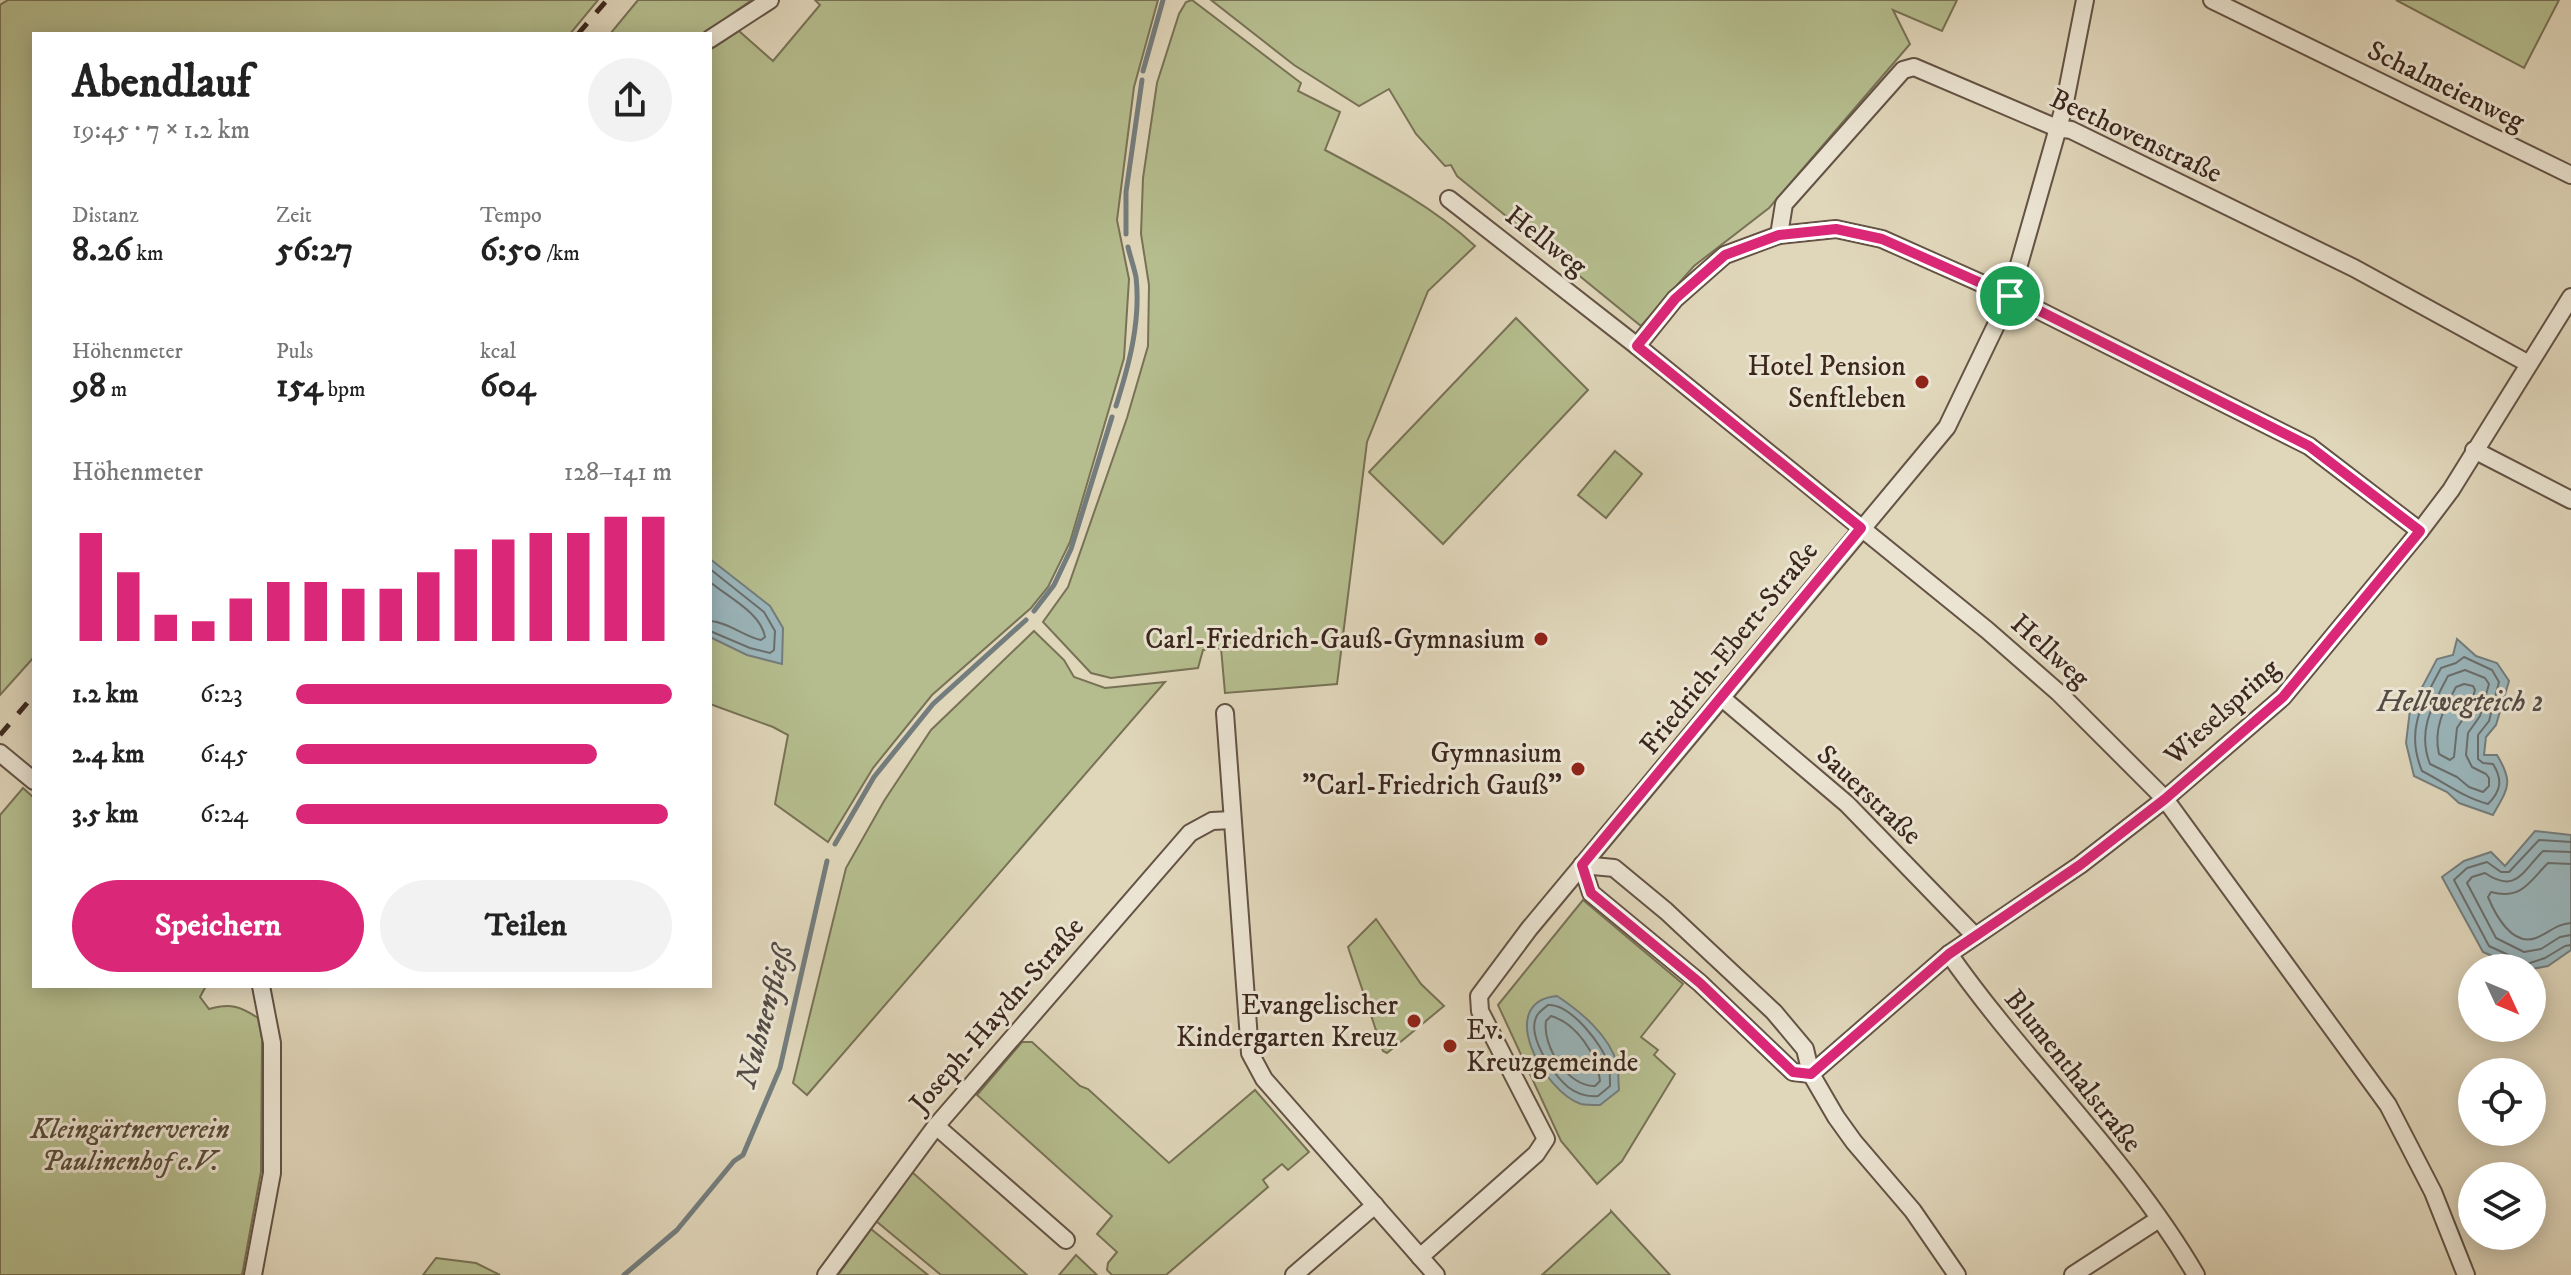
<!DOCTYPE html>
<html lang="de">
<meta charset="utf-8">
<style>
:root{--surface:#fff;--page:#f2f2f2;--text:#222;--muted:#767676;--accent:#db2777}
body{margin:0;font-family:"IM FELL DW Pica",serif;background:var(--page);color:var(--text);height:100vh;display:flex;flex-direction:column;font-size:30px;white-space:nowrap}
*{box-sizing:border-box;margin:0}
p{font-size:26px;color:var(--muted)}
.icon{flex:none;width:44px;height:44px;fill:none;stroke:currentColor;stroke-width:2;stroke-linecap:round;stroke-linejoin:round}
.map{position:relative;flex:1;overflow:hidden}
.sheet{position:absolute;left:32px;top:32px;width:680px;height:956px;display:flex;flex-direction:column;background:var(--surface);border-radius:0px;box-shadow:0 4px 20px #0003}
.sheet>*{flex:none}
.needle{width:52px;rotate:134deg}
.tools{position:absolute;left:2458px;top:954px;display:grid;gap:16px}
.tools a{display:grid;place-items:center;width:88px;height:88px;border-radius:50%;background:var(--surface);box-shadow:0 4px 20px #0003;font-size:40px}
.pin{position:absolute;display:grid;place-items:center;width:68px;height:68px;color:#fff;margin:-34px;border:4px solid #fff;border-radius:50%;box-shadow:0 2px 8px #0007}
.round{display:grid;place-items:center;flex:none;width:84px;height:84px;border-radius:42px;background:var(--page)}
.overview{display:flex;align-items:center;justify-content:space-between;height:136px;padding:0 40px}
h1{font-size:44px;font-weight:700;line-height:60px}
.stats{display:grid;grid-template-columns:repeat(3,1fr);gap:12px;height:136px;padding:8px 40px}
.stats div{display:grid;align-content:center}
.stats b{font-size:34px;font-weight:700}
.stats small{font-size:22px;font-weight:400}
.stats p{font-size:22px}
.chart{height:224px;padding:16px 40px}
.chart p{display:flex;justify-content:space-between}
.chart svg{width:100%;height:144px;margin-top:8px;stroke:var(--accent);stroke-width:6}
.primary-button{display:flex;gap:16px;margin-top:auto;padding:16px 40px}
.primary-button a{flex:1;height:92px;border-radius:48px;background:var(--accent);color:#fff;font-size:32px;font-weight:700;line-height:92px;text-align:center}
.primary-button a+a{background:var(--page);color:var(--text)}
ul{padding:0 40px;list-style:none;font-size:26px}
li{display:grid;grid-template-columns:128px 96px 1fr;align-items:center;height:60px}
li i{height:20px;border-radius:10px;background:var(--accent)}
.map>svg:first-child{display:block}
.green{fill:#b5bd8e;stroke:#787256;stroke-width:2}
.water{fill:#9ab6bc;stroke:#747d7d;stroke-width:2}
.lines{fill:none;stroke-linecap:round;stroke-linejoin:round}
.shore{stroke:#6a6e6d;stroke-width:2}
.stream{stroke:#747d7d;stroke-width:5}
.minor-casing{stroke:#645345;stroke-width:20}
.minor{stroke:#ebe4d2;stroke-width:16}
.rail{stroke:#3b271e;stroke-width:5;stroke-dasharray:14 14;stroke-linecap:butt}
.route-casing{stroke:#fff;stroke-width:16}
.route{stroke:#db2777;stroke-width:10}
.poi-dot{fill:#8f2418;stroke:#ebe4d2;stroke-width:3}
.labels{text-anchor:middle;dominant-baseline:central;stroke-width:6;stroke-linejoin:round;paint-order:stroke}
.street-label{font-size:28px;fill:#3b271e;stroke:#ebe4d2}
.poi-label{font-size:28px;fill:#3b271e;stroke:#ebe4d2;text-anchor:end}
.park-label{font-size:28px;font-style:italic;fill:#5a4c3a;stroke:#ebe4d2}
.water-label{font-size:30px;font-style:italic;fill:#534b46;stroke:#ebe4d2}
</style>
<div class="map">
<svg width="2571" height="1275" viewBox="0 0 2571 1275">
<rect width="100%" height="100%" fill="#e0d6ba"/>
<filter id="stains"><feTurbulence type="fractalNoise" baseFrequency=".0025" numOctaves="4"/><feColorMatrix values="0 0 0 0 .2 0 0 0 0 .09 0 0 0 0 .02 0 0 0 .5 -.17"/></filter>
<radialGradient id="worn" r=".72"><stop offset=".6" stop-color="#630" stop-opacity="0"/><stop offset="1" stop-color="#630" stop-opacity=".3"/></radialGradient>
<g class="green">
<path d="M8,0H598L570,34H34V657L0,695V5Z"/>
<path d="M638,0H752L703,34H610Z"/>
<path d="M815,0H1158L1134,87L1117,220L1129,279L1124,358L1070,542L1048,587L1031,608L932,695L873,768L828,842L775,804L788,735L773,727L710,704V50L739,31L773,61L820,5Z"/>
<path d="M1192,0L1301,83L1298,91L1340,112L1325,150C1378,178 1431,205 1475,246L1428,291L1367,442L1337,684L1225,693L1221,648L1203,650L1198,668L1111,678L1091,673L1043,622L1068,587L1127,418L1148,346L1149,285L1141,234L1143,178L1157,83L1179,14L1186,2Z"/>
<path d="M1211,0H1957L1942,31L1893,10L1910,44L1769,208L1694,266L1641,326L1457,176L1451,165L1445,166L1416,134L1389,89L1359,106L1294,65Z"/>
<path d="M2396,0H2559L2524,68Z"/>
<path d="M1516,318L1588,390L1443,544L1369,472Z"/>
<path d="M1615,451L1642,474L1606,518L1578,495Z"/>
<path d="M1034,631L1064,660L1074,677L1105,688L1165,682L807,1095L793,1083L846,868L884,801L931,730Z"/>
<path d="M23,788L34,798V986H206L200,997L209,1009C230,1003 240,1006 258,1018L262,1039L261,1172L242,1275H0V815Z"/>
<path d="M1583,900L1683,984L1641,1037L1658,1050L1654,1055L1675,1074L1622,1161L1597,1184L1561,1141L1498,1005Z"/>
<path d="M1376,919L1421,984L1444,1006L1387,1053L1383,1051L1348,947Z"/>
<path d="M1022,1042H1032L1080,1086L1088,1089L1169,1163L1255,1090L1309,1152L1288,1170L1282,1164L1263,1180L1268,1187L1166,1275H1112L1107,1270L1108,1263L1117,1252L1097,1234L1112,1216L977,1095Z"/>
<path d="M912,1172L1027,1275H941L876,1221Z"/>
<path d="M1611,1211L1670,1275H1542L1611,1212Z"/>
<path d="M871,1229L928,1275H838Z"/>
<path d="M1076,1255L1097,1275H1059Z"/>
<path d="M436,1258L476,1263L500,1275H423Z"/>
</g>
<g class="water">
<path d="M710,559L770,606L783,628L782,664L747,655L710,637Z"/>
<path d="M2457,639L2476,656L2497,663L2509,681L2496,725L2486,737L2484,755H2497C2514,783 2508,788 2493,815L2459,803L2447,792L2414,776L2406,743L2410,710L2437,659L2453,655Z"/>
<path d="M2535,831L2571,835V950L2548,966L2532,969L2519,968L2483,952L2442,877L2464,861L2491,852L2505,866Z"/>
<path d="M1557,996C1580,1011 1610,1036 1617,1064C1619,1072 1618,1081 1619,1090L1600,1105C1594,1105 1586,1105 1581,1104C1544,1092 1494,1002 1557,996Z"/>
</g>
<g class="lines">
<g class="shore">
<path d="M710,569L764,612L775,631L774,650L770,653L750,648L710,631"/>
<path d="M710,582C728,597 761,613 765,637L761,640C743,636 728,622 710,621"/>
<path d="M2464,657L2492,670L2499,682L2489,721L2478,735V759L2483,763L2493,764C2503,780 2501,791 2488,804C2464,798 2444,782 2422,771C2405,730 2422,704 2441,668L2456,663Z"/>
<path d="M2465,670L2485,678L2489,684L2480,716L2468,733L2466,755L2472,767L2486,774L2489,778V786L2483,792L2469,787L2457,777L2430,764C2417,731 2432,706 2448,676Z"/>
<path d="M2464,684L2473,686L2475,690L2469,710L2457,728L2454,757L2450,760L2439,754C2433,728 2444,709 2456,687Z"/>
<path d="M2571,842L2539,840L2509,872H2501L2487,862L2467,868L2454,880L2489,946L2515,958L2521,966L2545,958L2565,946L2571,945"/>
<path d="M2571,852L2543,851C2522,872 2516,894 2485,873L2472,877L2467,883L2496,938L2524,952L2541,949L2560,937L2571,935"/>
<path d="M2571,864L2548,863C2529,882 2522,900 2491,892L2488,897C2495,914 2512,947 2536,938C2549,933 2556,924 2571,923"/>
<path d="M1548,1005C1570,1003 1604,1046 1609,1066C1610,1072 1610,1080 1610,1086L1598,1096C1587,1097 1577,1094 1568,1087C1553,1075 1524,1033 1538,1014C1539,1012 1547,1006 1548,1005Z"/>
<path d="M1551,1016C1576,1023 1598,1055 1600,1081L1595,1086C1568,1087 1542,1046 1546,1021Z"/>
</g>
<g class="stream">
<path d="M1143,71L1163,0"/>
<path d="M1126,234V192L1142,80"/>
<path d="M1116,406C1129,365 1141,321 1136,277C1134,267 1130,256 1128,247"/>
<path d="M1034,611L1054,585L1071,549L1112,417"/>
<path d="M835,844L874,777L933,704L1026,620"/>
<path d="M624,1275L677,1230L734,1161L743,1155L780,1068L827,861"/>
</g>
<defs>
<g id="minor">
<path d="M2212,0L2571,175"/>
<path d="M710,39L770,0"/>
<path d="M1449,199L1637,346L1987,630L2059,693L2165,799L2388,1105L2433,1192L2466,1275"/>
<path d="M1779,235L1784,204L1903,70L1914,67L2057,128L2071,130L2354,268L2529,364"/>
<path d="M1637,346L1675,299L1725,255L1779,235L1836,229L1882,239L2010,296L2309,446L2420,531"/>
<path d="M2474,450L2571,500"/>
<path d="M1722,698L1847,804L1975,936"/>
<path d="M1225,713L1250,1053L1264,1079L1436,1275"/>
<path d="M0,753L34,781"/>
<path d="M1582,865L1614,868L1666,911L1774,1012L1805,1049L1811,1074L1836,1117L1854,1142L1913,1211L1957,1275"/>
<path d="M1582,865L1591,893L1700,983L1793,1072L1811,1074"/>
<path d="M1949,954C2026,1064 2128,1158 2196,1275"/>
<path d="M1811,1074L1949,954L2080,865L2165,799L2283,697L2420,531L2451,490L2571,297"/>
<path d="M936,1126L1066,1240"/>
<path d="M1420,1257L1536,1154L1546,1139L1480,1011L1479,996L1529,929L1947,427L2010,296L2064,107L2085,0"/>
<path d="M253,1275L272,1173V1043L261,986"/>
<path d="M826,1275L936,1126L1190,833L1212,821L1232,820"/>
<path d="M1294,1275L1375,1205"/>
<path d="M2073,1275L2159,1219"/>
</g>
</defs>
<use href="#minor" class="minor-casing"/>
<use href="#minor" class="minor"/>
<g class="rail">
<path d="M578,34L607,0"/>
<path d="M0,735L34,695"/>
</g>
</g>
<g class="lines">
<defs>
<path id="route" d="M1836,229L1882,239L2010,296L2309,446L2420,531L2283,697L2165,799L2080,865L1949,954L1811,1074L1793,1072L1700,983L1591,893L1582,865L1861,528L1637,346L1675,299L1725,255L1779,235Z"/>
</defs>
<use href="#route" class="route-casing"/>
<use href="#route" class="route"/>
</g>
<g class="poi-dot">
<circle cx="1922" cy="382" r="8"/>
<circle cx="1541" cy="639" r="8"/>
<circle cx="1578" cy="769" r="8"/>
<circle cx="1414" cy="1021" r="8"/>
<circle cx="1450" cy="1046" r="8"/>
</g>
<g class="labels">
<g class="street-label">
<text transform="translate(2446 86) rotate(26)">Schalmeienweg</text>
<text transform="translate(2136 136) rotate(25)">Beethovenstraße</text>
<text transform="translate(1546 241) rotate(38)">Hellweg</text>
<text transform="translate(1729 648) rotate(-51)">Friedrich-Ebert-Straße</text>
<text transform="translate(2050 651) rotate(42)">Hellweg</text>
<text transform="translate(2222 712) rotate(-42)">Wieselspring</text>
<text transform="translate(1869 795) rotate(43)">Sauerstraße</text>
<text transform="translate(997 1015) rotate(-49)">Joseph-Haydn-Straße</text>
<text transform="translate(2073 1071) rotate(51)">Blumenthalstraße</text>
</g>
<g class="poi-label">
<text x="1906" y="366">Hotel Pension<tspan x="1906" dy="32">Senftleben</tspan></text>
<text x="1525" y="639">Carl-Friedrich-Gauß-Gymnasium</text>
<text x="1562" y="753">Gymnasium<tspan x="1562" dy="32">"Carl-Friedrich Gauß"</tspan></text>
<text x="1398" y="1005">Evangelischer<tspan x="1398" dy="32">Kindergarten Kreuz</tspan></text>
<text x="1466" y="1030" text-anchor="start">Ev.<tspan x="1466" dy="32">Kreuzgemeinde</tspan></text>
</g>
<g class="park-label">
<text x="130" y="1129">Kleingärtnerverein<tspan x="130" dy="32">Paulinenhof e.V.</tspan></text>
</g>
<g class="water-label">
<text x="2460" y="702">Hellwegteich 2</text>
<text transform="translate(765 1016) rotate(-75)">Nuhnenfließ</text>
</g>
</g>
<rect width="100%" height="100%" filter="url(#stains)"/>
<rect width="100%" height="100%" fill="url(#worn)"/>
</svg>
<div class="tools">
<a><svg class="needle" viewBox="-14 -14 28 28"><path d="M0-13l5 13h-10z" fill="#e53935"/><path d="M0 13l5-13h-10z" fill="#767676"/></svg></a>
<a><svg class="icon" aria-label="locate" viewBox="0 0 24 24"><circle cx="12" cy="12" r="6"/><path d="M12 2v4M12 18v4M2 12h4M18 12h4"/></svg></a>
<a><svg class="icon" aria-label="layers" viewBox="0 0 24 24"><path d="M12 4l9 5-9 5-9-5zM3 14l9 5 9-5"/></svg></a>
</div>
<div class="pin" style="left:2010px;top:296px;background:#1e9e55"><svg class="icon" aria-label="arrive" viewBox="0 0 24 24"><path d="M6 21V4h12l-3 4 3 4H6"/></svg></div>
<section class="sheet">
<div class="overview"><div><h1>Abendlauf</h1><p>19:45 · 7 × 1.2 km</p></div><a class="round"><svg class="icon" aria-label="share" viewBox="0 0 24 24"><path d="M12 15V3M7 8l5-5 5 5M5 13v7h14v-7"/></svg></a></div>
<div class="stats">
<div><p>Distanz</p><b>8.26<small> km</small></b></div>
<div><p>Zeit</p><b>56:27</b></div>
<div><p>Tempo</p><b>6:50<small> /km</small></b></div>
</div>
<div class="stats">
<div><p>Höhenmeter</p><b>98<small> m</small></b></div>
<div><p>Puls</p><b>154<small> bpm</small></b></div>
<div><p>kcal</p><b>604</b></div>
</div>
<div class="chart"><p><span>Höhenmeter</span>128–141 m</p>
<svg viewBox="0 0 160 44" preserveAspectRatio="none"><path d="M5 44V11M15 44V23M25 44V36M35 44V38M45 44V31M55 44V26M65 44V26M75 44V28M85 44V28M95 44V23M105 44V16M115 44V13M125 44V11M135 44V11M145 44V6M155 44V6"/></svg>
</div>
<ul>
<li><b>1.2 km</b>6:23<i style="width:100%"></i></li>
<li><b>2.4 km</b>6:45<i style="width:80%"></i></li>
<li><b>3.5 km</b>6:24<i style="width:99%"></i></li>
</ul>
<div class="primary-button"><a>Speichern</a><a>Teilen</a></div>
</section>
</div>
